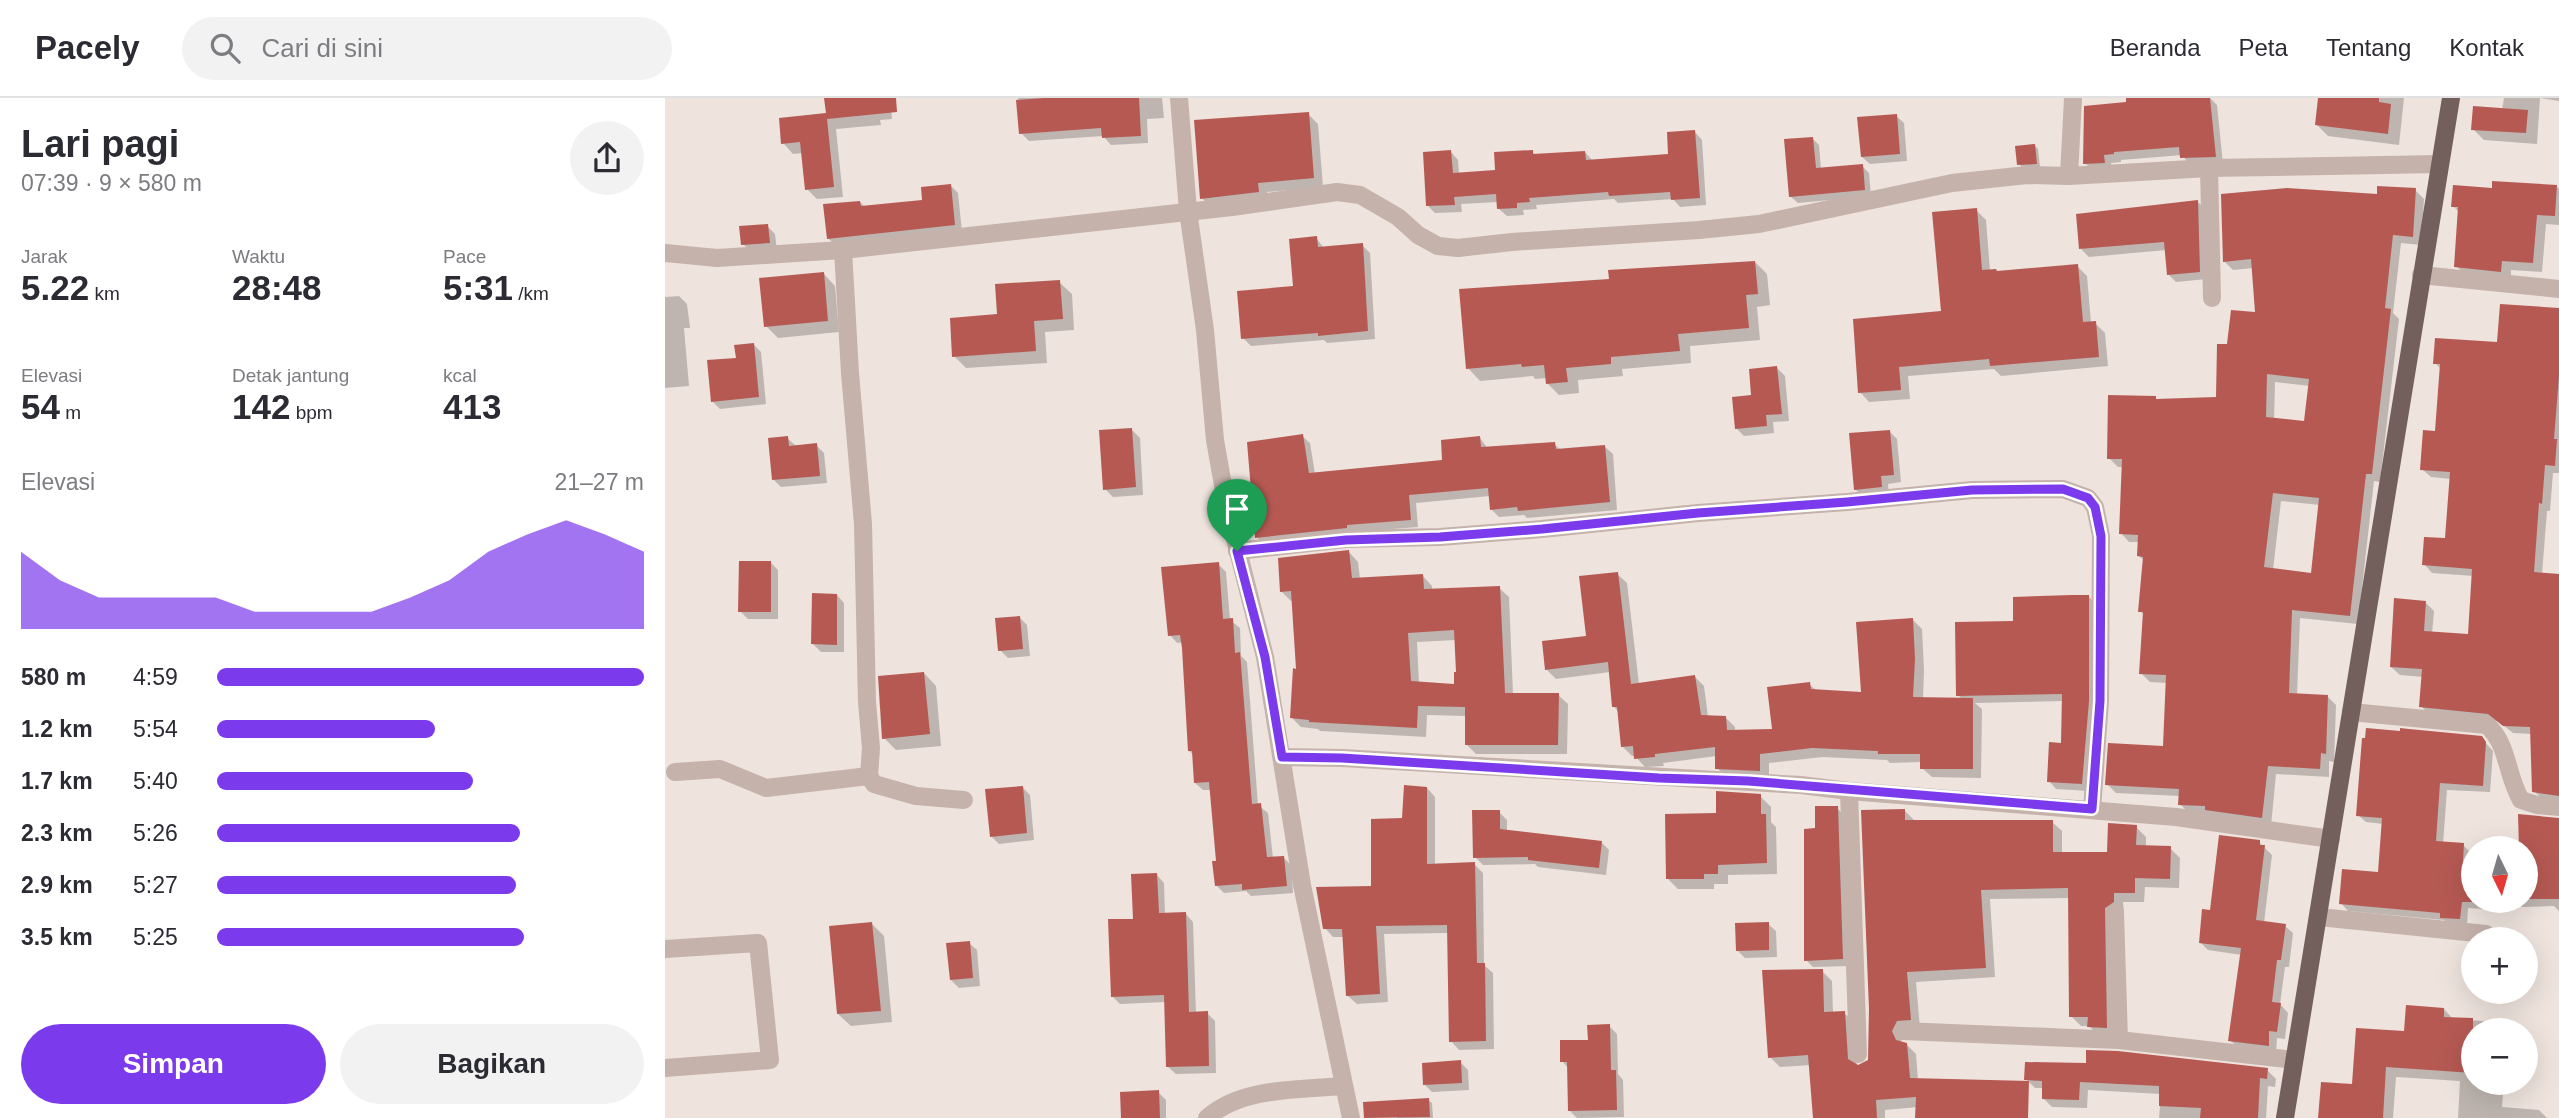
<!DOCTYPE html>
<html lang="id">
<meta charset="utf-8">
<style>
:root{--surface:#fff;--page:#f2f2f3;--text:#2b2b33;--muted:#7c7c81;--line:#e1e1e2;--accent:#7c3aed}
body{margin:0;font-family:Arial,sans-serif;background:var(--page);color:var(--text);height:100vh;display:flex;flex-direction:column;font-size:26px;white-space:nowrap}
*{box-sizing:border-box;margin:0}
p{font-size:23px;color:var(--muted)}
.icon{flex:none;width:38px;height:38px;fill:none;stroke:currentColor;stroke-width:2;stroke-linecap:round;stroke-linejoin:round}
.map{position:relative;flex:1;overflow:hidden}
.sheet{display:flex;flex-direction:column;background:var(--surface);width:665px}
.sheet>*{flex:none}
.needle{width:46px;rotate:175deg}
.fabs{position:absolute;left:1796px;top:738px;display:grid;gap:14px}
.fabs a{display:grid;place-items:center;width:77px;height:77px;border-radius:50%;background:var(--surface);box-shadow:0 7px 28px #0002;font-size:35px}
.pin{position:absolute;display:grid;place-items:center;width:60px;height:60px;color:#fff;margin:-72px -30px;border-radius:50% 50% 50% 0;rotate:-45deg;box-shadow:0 0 7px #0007}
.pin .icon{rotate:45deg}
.round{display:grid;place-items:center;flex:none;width:74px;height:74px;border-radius:37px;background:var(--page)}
.overview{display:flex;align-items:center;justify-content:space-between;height:119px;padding:0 21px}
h1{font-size:38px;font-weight:700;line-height:52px}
.figures{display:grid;grid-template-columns:repeat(3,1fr);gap:10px;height:119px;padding:7px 21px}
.figures div{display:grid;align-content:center}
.figures b{font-size:35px;font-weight:700}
.figures small{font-size:19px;font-weight:400}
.figures p{font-size:19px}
.chart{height:196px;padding:14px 21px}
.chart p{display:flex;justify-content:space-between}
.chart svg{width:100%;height:126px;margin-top:7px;fill:var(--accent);opacity:.7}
.button{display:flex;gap:14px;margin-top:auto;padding:14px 21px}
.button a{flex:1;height:80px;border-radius:42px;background:var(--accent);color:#fff;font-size:28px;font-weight:700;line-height:80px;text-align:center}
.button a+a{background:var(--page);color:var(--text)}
ul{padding:0 21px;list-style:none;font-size:23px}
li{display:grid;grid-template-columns:112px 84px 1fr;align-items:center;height:52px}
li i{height:18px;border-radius:9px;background:var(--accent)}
header{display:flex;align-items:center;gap:42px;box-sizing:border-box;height:98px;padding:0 35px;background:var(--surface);border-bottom:2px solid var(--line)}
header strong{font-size:33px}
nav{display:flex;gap:38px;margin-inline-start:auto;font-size:24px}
.search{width:490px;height:63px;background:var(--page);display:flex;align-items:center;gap:18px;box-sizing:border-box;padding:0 24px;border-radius:38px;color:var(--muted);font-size:26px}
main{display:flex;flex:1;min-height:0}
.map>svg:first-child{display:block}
.shadow{fill:#0003;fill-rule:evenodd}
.building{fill:#b65953;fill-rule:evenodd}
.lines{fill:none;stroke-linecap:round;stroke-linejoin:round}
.minor{stroke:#c5b2aa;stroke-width:18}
.major{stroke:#735f5c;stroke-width:18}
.route-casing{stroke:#fff;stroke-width:14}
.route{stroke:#7c3aed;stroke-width:9}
</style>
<header>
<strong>Pacely</strong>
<div class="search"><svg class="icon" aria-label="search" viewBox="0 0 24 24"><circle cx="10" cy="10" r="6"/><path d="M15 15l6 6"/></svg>Cari di sini</div>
<nav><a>Beranda</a><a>Peta</a><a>Tentang</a><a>Kontak</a></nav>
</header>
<main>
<section class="sheet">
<div class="overview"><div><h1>Lari pagi</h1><p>07:39 · 9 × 580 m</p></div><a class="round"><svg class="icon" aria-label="share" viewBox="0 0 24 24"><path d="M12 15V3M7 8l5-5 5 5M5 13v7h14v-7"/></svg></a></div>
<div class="figures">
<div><p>Jarak</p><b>5.22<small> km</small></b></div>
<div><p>Waktu</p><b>28:48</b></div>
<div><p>Pace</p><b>5:31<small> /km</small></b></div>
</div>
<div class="figures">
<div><p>Elevasi</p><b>54<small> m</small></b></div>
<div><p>Detak jantung</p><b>142<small> bpm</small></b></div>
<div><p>kcal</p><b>413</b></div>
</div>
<div class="chart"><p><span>Elevasi</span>21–27 m</p>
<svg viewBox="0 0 160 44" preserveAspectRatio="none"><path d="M0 44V17L10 27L20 33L30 33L40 33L50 33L60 38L70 38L80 38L90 38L100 33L110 27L120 17L130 11L140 6L150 11L160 17V44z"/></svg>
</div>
<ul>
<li><b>580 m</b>4:59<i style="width:100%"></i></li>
<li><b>1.2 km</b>5:54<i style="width:51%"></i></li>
<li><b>1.7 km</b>5:40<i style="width:60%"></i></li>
<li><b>2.3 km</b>5:26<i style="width:71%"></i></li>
<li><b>2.9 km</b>5:27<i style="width:70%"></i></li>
<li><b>3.5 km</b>5:25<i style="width:72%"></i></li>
</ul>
<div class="button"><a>Simpan</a><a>Bagikan</a></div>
</section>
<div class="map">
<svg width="1894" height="1020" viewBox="0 0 1894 1020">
<rect width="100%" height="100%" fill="#eee3dd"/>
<g class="shadow">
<path d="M168,0H225L227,21L215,22L216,27L171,31L178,99L152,101L142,91L138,55L128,56L118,45L163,16Z"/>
<path d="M353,0H497L499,20L482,21L483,45L446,47L438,38L364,43L356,35Z"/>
<path d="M1463,0H1545L1552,7L1558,66L1525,67L1517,57L1456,62V64L1446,65L1447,72L1428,73L1420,65L1463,6Z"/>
<path d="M1655,0H1739L1734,47L1663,38L1651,26Z"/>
<path d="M1839,0H1894V3L1875,0L1872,46L1819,42L1808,31L1837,12Z"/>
<path d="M643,16L653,26L658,89L602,94L603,103L546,110L537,100Z"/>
<path d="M1231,18L1239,25L1242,63L1205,66L1197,59Z"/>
<path d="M1030,34L1037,42L1041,107L1015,109L1008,101L953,105L949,101L871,107L872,111L858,112L859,117L842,118L834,111L833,104L796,106L797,114L770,115L763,108L786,54L793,62L794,76L832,73L867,54L871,57L920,54L927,62L1005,58Z"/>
<path d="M1147,40L1154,47L1156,71L1197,68L1204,75L1206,98L1133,105L1126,99Z"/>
<path d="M1370,48L1373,51L1375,69H1357L1354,66Z"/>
<path d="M286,88L293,95L297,134L171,148L163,140L195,104L200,109L259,103Z"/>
<path d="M1892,89L1894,91V127L1881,126L1877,174L1846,172V183L1802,178L1791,168L1795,115L1788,108L1828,92Z"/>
<path d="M1750,92L1759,101L1756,147L1736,145L1728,215L1734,221L1715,384L1709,383L1693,526L1635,520L1632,597L1662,598L1671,607L1669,664L1664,663V679L1611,676L1606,728L1524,715L1515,706V698L1451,695L1442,686L1500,650L1503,585L1485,584L1476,575L1479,517L1475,513L1480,463L1474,458L1475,444H1464L1456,435L1459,369H1453L1444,360L1490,299L1493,303L1553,301L1564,248L1591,216L1588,170L1568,172L1559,163L1713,98ZM1610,284L1645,288L1641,325L1609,322ZM1616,403L1655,407L1647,477L1608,472Z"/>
<path d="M1533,104L1541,112L1542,181L1511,184L1503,176L1501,152L1424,159L1416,151Z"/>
<path d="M1311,112L1321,122L1325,173L1333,175L1412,168L1422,178L1426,225H1430L1440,235L1443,268L1336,278L1329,271L1243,278L1245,301L1204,304L1195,294L1278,215Z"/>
<path d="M102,128L110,136L112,153L86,154L78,146Z"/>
<path d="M651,140L659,150L697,147L705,155L710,241L662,245L659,242L586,248L578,240L630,189Z"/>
<path d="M1090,164L1102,176L1105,207L1092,209L1095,242L1025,248L1026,265L957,271L958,278L913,282L914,295L894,297L882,285V280L870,281L868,278L815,283L803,270L946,182Z"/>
<path d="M158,175L170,188L174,234L113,240L101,228Z"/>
<path d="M394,184L407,196L409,232L380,234L382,265L301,270L289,258L333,218Z"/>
<path d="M14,198L22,206L25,230H19L24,288L0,290V199Z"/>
<path d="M1894,212V375H1888L1885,413H1882L1877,476L1894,478V704L1877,701L1869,693L1867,636L1848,635L1833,623L1765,617L1756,608L1759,579L1735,577L1726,569L1760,504L1769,513L1767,536L1805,538L1809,478L1767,475L1759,466L1782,442L1786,381L1766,379L1757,371L1772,334L1776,271L1770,265L1834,246Z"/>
<path d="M88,246L96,254L101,306L55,311L47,303L73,261Z"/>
<path d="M1112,270L1120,278L1124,323L1108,324L1109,335L1079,338L1071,330L1088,298Z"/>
<path d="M467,332L475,340L478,397L448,399L440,391Z"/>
<path d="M1224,333L1232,341L1236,384L1223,386L1224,397L1198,399L1190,391Z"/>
<path d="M637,338L645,345L650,376L779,363L815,340L823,351L889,346L896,352L940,349L948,356L952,412L862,420L859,417L834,419L826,411L825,398L751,405L753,429L689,434L599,447L592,439Z"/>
<path d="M122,340L130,347H151L159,355L162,385L116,389L108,381Z"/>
<path d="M684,454L693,464L695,481L758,478L767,488V493L834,490L844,499L848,596L893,597L903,606L902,656H811L802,647V618L762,617L761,639L655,633L653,631L636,629L627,620L633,572L629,503H626L616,493ZM791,542L793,576L790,587L754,586L752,544Z"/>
<path d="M105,464L113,472V521H83L75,513Z"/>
<path d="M553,466L561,474L565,522L575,530L576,558L582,564L593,707L603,715L608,760L618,759L626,767L628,795L586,798L581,793L559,795L551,787L553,765L546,692H538L530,685L529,657L524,653L518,544L512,545L505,537Z"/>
<path d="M952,476L962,485L974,586L1030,579L1039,588L1043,619H1060L1070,629V634L1109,633L1144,586L1152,593L1198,595L1247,521L1257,531L1259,572L1258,601L1298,602L1293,597L1350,525L1424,499L1431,506L1424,693L1391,691L1384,683L1398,647V603L1310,605L1317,611L1316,680L1267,679L1257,670V664L1225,665L1222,662L1158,659L1104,665V682L1062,679L1052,670V658L998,665L999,668L980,669L970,658H967L957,648L954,614L948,608L945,574L891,581L882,572L923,540Z"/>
<path d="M172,497L179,505V554H156L148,546Z"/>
<path d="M354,519L362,527L365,558L343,560L335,552Z"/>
<path d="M259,575L271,588L276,648L231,652L219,640Z"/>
<path d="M1816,640L1828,653L1825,694L1782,692L1778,746L1798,747L1806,755L1804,783L1808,803H1819L1818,811L1803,810L1802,828L1784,826L1779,822L1683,813L1676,805L1715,775L1719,726L1701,724L1693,717Z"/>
<path d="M357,689L365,697L369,742L334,746L326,738Z"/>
<path d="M762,690L770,699V767L809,766L818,775L819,867L828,875L829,951L794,952L786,943L784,835L719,836L723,904L692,906L683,898L680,839H668L660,830L708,790L738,722Z"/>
<path d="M1095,698L1106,709V724L1111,729L1112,776L1063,777V786H1049V791H1013L1002,780L1053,717Z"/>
<path d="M1172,710L1179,717L1185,868L1148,869L1141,862L1152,732Z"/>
<path d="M1240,713L1249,722L1387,724L1397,733V756L1444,755L1471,729L1481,739V749L1505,750L1515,760L1514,790L1480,789L1479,804H1458L1459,814L1449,820L1451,939L1434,938L1424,928H1416L1406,918L1405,800L1325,801L1330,879L1251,884L1255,931L1242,933L1235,945L1241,946L1251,956L1253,982L1346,1020H1252L1253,1009L1220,1012V1020H1155L1146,967L1115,969L1105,959L1157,873L1167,883L1168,916L1179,915L1189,924L1192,970L1204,963Z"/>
<path d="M834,714L842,722V734L936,744L944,752L941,777L873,769L870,766L818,767L810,759Z"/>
<path d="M1894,722V813L1889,808L1857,809L1852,803H1860V751Z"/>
<path d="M1594,744L1607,757L1599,825L1620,828L1628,835L1624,869H1620L1615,906L1623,915L1620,941L1612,940L1611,955L1573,950L1565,942L1577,857L1543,852L1536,845L1546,814Z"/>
<path d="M492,777L499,785L500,816H521L528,824L531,916L542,915L550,923L551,975L511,976L503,969L501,904L455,906L447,898L469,822Z"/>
<path d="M207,826L219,838L227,924L186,928L173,916Z"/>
<path d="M1103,826L1111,833L1112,859L1080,860L1072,852Z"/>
<path d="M304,845L312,852L315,888L294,890L286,882Z"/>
<path d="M1779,911L1788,921L1832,924L1842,933H1808V985H1839L1837,1009L1874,1012L1882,1020H1793L1795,983L1731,979L1728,1020H1655L1741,935Z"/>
<path d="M944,928L952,936L953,976L958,982L959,1019L912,1020L904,1012L903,970L897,963Z"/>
<path d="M795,964L803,972L804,992L767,994L760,987Z"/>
<path d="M1602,972L1611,981L1610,989L1603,988L1601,1020H1494L1496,996L1423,992L1422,1010L1387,1009L1379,1001V990H1370L1361,981Z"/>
<path d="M493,994L501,1002V1020H458Z"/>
<path d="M763,1002L767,1005L768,1020H732L731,1004Z"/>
</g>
<g class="building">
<path d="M159,0H231L232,14L162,21L169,89L140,92L135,44L116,46L114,20L161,15Z"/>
<path d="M380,0H474L476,38L437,40L436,30L354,36L351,2Z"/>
<path d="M1461,0H1545L1551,59L1515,60L1514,49L1449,54V56L1439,57L1440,65L1418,66L1419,8L1461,4Z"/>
<path d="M1653,0H1714V4L1726,6L1723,36L1650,27Z"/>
<path d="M1808,8L1863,12L1861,35L1806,32Z"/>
<path d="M644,14L649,80L593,85L594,94L535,101L529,22Z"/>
<path d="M1232,16L1235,56L1196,59L1192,19Z"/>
<path d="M1030,32L1035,100L1006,102L1005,94L944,98L943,94L864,100L865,104L852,105V110L832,111L831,96L789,99L790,107L761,108L758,54L786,52L788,75L830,72L829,54L868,52V56L920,53L921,62L1003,56L1002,34Z"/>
<path d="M1148,39L1151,70L1198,66L1200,92L1124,99L1119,41Z"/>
<path d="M1370,46L1372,66L1352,67L1350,48Z"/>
<path d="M1827,83L1892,87L1890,118L1872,117L1868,165L1837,163L1836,174L1789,169L1793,109H1786L1788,87L1827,90Z"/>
<path d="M286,86L290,127L162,141L158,106L195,103L196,108L257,102L256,89Z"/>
<path d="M1712,88L1751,90L1748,139L1728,137L1720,210L1726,211L1707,376H1701L1685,518L1627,512L1624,595L1663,597L1661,656L1656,655L1655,671L1603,668L1597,720L1540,712V708L1513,707L1514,691L1440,687L1443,645L1498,648L1501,577L1474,576L1478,514H1473L1478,459L1472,458L1473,437L1454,436L1457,361H1442L1443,297L1491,298V301L1551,299L1552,246H1562L1566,212L1590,214L1586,161L1558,164L1556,96L1622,90L1712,96ZM1602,276L1644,281L1639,323L1601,319ZM1608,395L1654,400L1646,475L1599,469Z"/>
<path d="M1533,102L1535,174L1502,177L1499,144L1414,151L1411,116Z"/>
<path d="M1312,110L1317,172L1331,171L1332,173L1413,166L1418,224L1431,223L1434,259L1325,268L1324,261L1234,269L1236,292L1193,295L1188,221L1276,213L1267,114Z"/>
<path d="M103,126L105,145L76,147L74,128Z"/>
<path d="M652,138L653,149L698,145L703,233L653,238V235L576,241L572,193L628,188L624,141Z"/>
<path d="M1090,163L1093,196L1081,197L1084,230L1013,236L1015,253L946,259V266L901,270L903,284L881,286L879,267L857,269L856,266L801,271L794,191L944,181L943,172Z"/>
<path d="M159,174L163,223L99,229L94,180Z"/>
<path d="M395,182L398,221L369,223L371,253L287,259L285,220L332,216L330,186Z"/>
<path d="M1835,206L1894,210V278L1889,341H1892L1890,368L1880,367L1877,406L1874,405L1869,474L1894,476V698L1867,694L1865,629L1838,628L1823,616L1754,609L1757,571L1725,569L1729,500L1761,503L1759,533L1803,536L1807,471L1757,467L1759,439L1780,440L1785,374L1755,372L1758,332L1770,333L1775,266H1768L1770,240L1832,244Z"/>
<path d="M89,245L94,299L46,304L42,262L71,260L69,247Z"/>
<path d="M1112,268L1117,316L1101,317L1102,328L1070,331L1067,299L1086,297L1084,271Z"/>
<path d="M467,330L471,389L438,392L434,332Z"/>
<path d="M1225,332L1229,377L1216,378L1217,389L1189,392L1184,335Z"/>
<path d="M638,336L644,375L777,362L776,342L815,338L816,349L890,344L891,351L940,347L945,404L853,413L852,409L825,412L823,390L744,397L746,422L682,427V430L590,440L582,344Z"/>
<path d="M123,338L124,348L152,345L155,378L107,382L103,340Z"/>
<path d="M684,452L687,480L758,476L759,491L835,488L840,595H894L893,647H800V609L753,608L752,630L644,624V622L625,620L628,570L631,571L626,493L615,494L613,460ZM789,532L791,574H789V586L746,583L743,535Z"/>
<path d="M74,463H106V514H73Z"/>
<path d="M554,464L558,521L568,520L570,555L575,554L587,706L596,705L602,759L619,758L622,788L577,792V786L550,788L547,763H551L544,684L529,685L527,653H523L517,550L515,537L503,538L496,469Z"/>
<path d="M953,474L966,586L1030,577L1036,617L1061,618L1062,632L1107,631L1102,589L1145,584L1146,591L1196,594L1191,524L1248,520L1250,561L1248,599L1308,600V671H1255V656H1213V653L1147,650L1095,656V673L1050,671V649L990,656V659L969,661L968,648L956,649L952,609H947L943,564L880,572L877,543L921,538L914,478Z"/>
<path d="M147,495L172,496V547L146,546Z"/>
<path d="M1407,497H1424V603L1417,686L1382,684L1384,644L1396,645L1397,596L1291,598L1290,524L1348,523V499Z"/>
<path d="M355,518L358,551L333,553L330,520Z"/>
<path d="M259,574L265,636L217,641L213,578Z"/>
<path d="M1701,630L1735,633V630L1744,631L1817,638L1821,644L1818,688L1775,685L1771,743L1799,745L1797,781L1808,782V804H1797L1795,821L1775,820V815L1674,806L1677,771L1713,774L1717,720L1691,718L1697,640H1700Z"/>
<path d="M739,687L762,689V766L810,764L812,865H820L821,943L784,944L782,827L711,828L715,896L681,898L677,831H658L651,789L706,788V721L737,720Z"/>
<path d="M358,688L362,735L325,739L320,691Z"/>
<path d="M1051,693L1096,696V716H1101L1102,765L1053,767V776H1039V781H1001L1000,716L1051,715Z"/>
<path d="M1150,708H1173L1178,861L1139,863V731L1150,730Z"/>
<path d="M1240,711V722H1388V754H1442L1443,725L1472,727L1471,747L1506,748L1505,781L1470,780V795H1449V804L1440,810L1442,930L1422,929L1423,919H1404L1403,790L1316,792L1321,870L1242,874L1246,922L1232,923L1227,933L1231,942L1242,945L1245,980L1364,983L1363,1020H1250L1251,999L1211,1002L1212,1020H1148L1143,957L1103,960L1097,872L1158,871L1159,914L1180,913L1183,961L1193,967L1203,962L1204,911L1196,712Z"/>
<path d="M807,712H835V731L937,743L934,770L863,762V759L808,760Z"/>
<path d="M1853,716L1894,720V801H1860V751H1854Z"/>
<path d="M1554,737L1595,742V747H1600L1591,822L1621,826L1616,862H1612L1607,904L1616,905L1612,934L1604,933V948L1563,943L1576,850L1534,845L1537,811L1545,812Z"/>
<path d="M492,775L494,815L521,814L524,914L543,913L544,968L501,969L499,897L446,899L443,821H468L466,776Z"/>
<path d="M207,824L216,913L172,916L164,828Z"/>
<path d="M1104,824V852L1071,853L1070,825Z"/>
<path d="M305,843L308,880L285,882L281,845Z"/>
<path d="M1741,907L1779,910V919L1808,920V975L1721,969L1718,1020H1653L1656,984L1687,986L1691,930L1739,933Z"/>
<path d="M945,926L946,972H951L952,1012L903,1013L902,964H895V942H923L922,927Z"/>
<path d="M1421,952L1453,953L1603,970L1602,981L1595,980L1593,1020H1535L1536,1010L1494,1008V988L1415,984L1414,1002L1377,1001V983L1359,982L1360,964L1421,965Z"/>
<path d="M796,962L797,985L758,987L757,965Z"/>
<path d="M494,992L495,1020H456L455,994Z"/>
<path d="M764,1000L765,1019L699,1020L698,1004Z"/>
</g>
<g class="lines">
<g class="minor">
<path d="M514,0L523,113L540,232L550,342L562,410L600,559L637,787L686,1020"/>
<path d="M1544,70L1547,200"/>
<path d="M1404,78L1408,0"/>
<path d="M0,155L52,160L178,152L567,109L672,94L695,97L733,119L753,137L773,148L793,150L847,144L1034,132L1094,126L1287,85L1362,77L1404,78L1544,70L1775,66"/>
<path d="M1756,177L1894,191"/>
<path d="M572,453L681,441L775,439L877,431L1033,415L1182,404L1307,392L1398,391L1423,400L1430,409L1436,438L1435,603L1427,711"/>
<path d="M1686,614L1822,627C1844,647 1841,677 1856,702L1872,707L1894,709"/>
<path d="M617,659L677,660L1136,687L1184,693L1511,719L1666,741"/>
<path d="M10,674L55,671L101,690L204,678L206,650L202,604L198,426L185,275L178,152"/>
<path d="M204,678L209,686L251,698L299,702"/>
<path d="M1184,693L1193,956"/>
<path d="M1450,815L1454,942"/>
<path d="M1654,819L1821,836"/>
<path d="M0,851L93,845L105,962L0,970"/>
<path d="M1238,933L1454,942L1629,962"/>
<path d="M542,1020C576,989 634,992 677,988"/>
</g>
<path class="major" d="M1620,1020L1786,0"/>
</g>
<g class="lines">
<defs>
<path id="route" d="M1398,391L1423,400L1430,409L1436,438L1435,603L1427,711L1083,683L994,680L677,660L617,659L600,559L572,453L681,442L775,439L877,431L1033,415L1182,404L1307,392Z"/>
</defs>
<use href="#route" class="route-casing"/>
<use href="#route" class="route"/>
</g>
</svg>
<div class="fabs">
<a><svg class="needle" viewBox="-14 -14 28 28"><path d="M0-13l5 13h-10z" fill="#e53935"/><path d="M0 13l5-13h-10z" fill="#7c7c81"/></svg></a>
<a>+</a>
<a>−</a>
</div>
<div class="pin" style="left:572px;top:453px;background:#1e9e55"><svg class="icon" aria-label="arrive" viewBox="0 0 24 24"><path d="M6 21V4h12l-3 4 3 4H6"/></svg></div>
</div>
</main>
